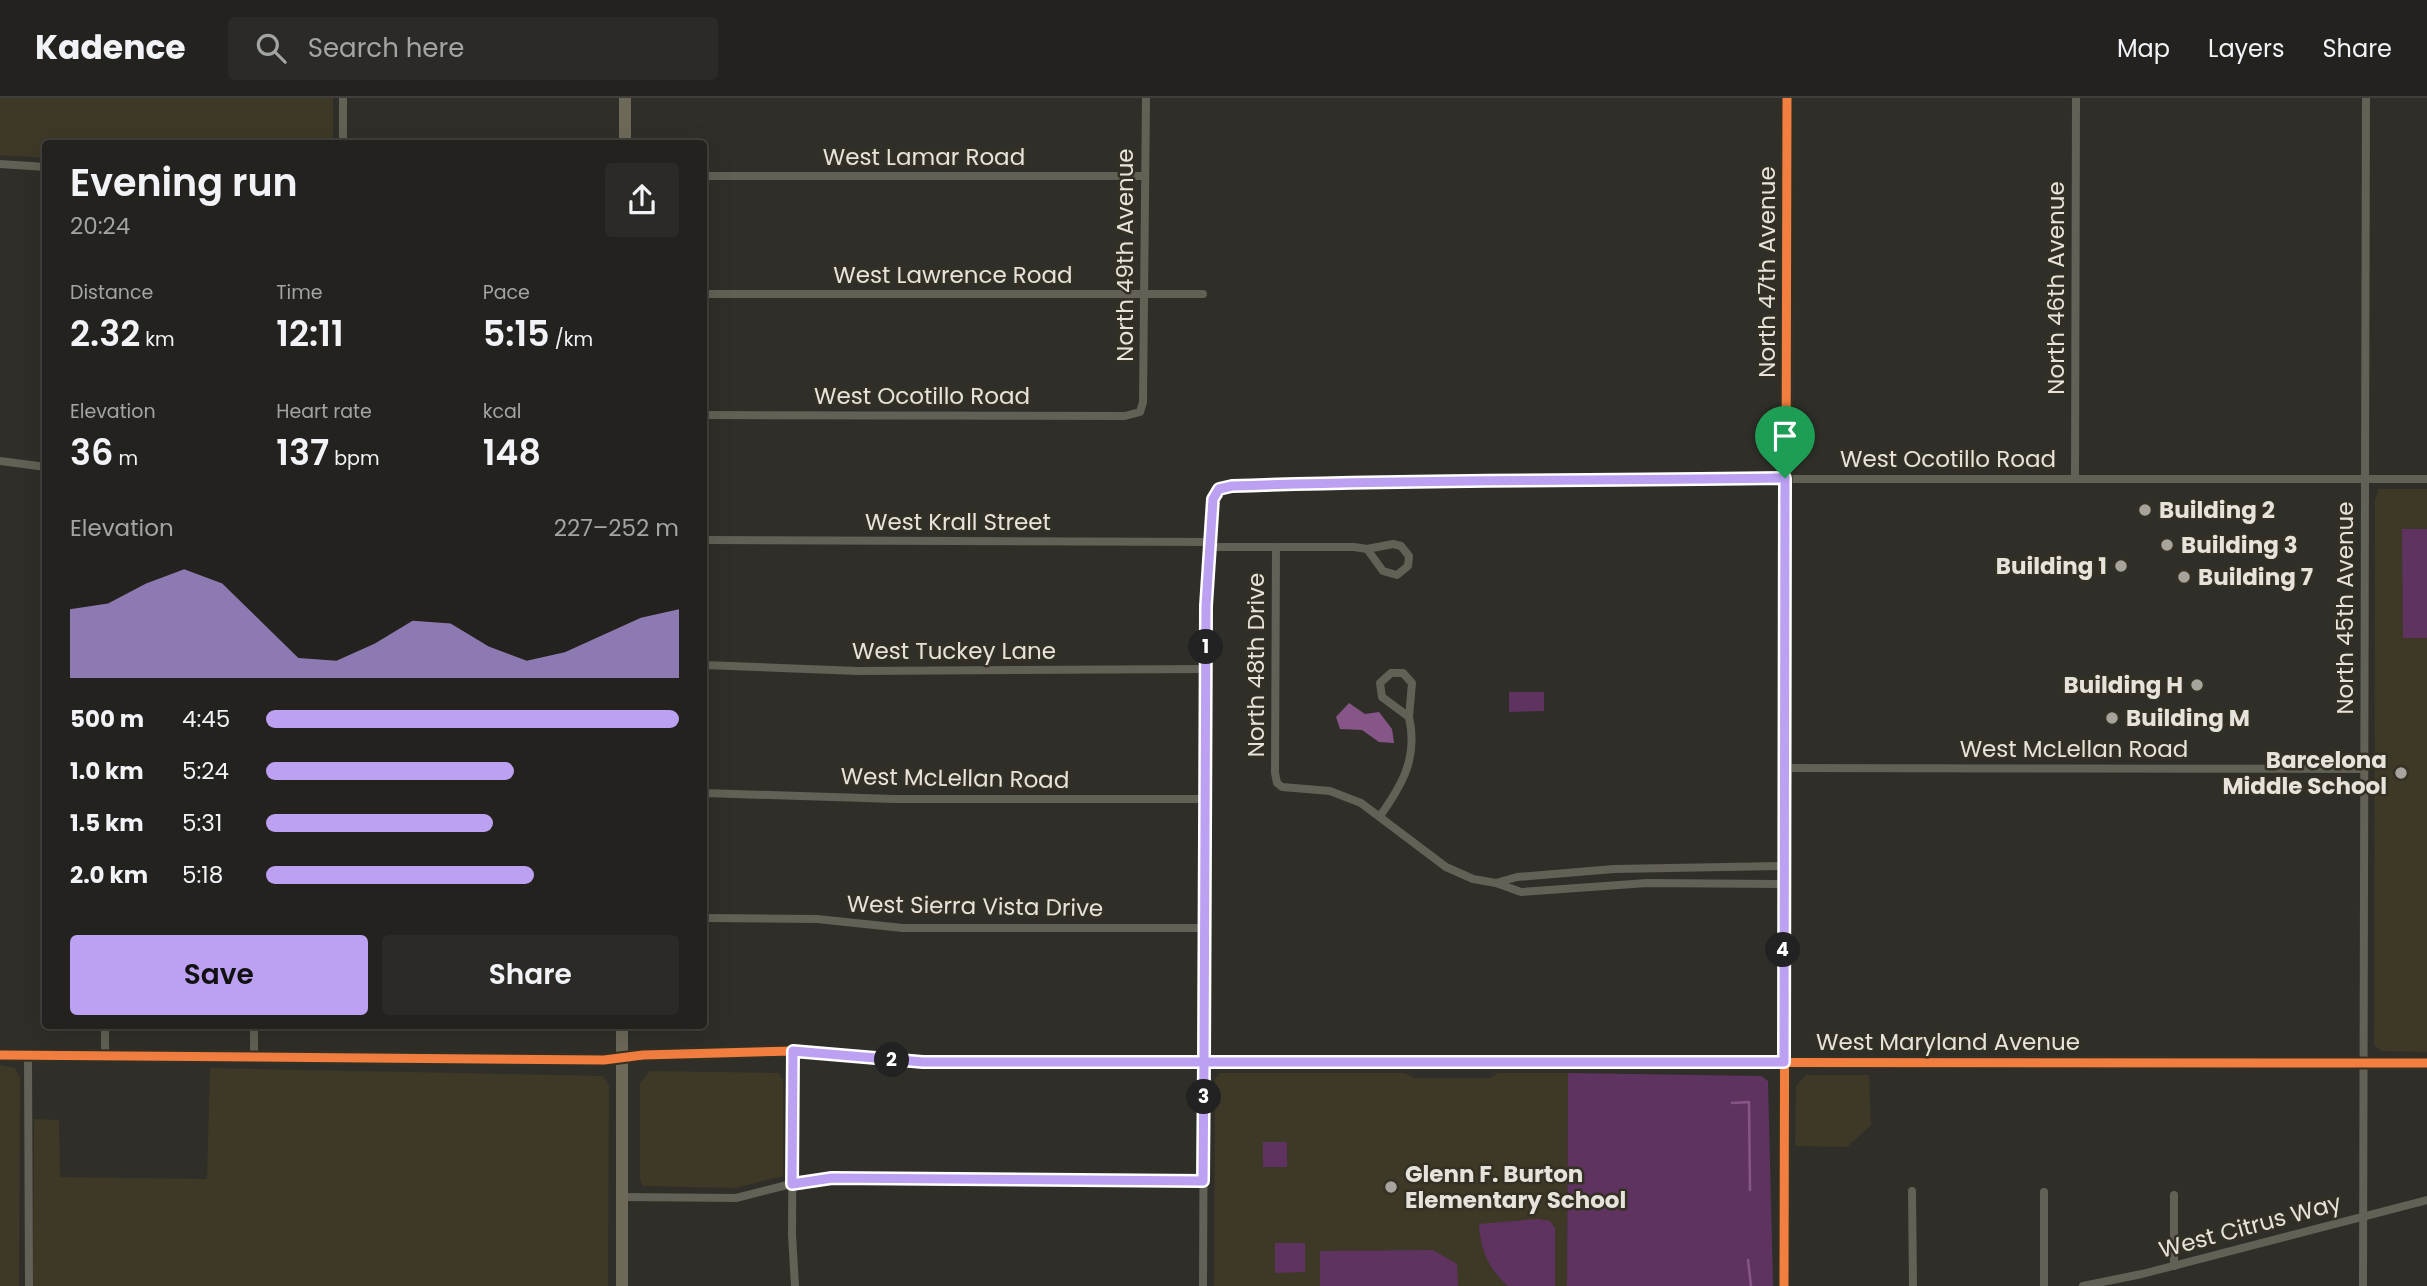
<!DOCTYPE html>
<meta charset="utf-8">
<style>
:root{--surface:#24221e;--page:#2c2a27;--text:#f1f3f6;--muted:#a3a4a4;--line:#413f3c;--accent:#bca0f2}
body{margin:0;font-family:Poppins,sans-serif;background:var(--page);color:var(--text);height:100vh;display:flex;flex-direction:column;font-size:26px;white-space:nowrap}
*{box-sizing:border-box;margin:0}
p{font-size:23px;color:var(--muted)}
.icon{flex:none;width:38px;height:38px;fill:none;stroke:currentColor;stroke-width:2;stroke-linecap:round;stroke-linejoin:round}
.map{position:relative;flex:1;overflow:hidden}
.sheet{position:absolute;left:42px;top:42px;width:665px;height:889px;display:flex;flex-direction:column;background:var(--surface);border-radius:7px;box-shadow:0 7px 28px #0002,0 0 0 2px var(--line)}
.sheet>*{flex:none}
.pin{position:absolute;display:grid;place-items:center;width:60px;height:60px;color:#fff;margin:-72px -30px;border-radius:50% 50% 50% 0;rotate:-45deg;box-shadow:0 0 7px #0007}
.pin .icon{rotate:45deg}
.km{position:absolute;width:35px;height:35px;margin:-18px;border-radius:50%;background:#222;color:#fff;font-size:19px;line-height:35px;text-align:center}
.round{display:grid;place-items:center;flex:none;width:74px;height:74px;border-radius:7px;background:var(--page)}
.headline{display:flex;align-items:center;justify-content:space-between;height:119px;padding:0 28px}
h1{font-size:38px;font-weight:600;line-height:52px}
.metrics{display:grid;grid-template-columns:repeat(3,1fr);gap:10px;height:119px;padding:7px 28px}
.metrics div{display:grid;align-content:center}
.metrics b{font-size:35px;font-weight:600}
.metrics small{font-size:19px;font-weight:400}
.metrics p{font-size:19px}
.chart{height:196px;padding:14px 28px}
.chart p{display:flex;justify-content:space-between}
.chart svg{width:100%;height:126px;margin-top:7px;fill:var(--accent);opacity:.7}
.button{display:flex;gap:14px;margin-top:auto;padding:14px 28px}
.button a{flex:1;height:80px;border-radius:7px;background:var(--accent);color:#111;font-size:28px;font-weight:600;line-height:80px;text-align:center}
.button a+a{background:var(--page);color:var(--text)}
ul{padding:0 28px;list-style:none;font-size:23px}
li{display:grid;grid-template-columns:112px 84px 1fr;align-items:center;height:52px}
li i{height:18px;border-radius:9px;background:var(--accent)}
header{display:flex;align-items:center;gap:42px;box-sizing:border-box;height:98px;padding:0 35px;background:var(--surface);border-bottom:2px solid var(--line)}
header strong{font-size:33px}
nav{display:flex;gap:38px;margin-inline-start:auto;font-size:24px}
.search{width:490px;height:63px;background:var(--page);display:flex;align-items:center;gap:18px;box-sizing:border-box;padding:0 24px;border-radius:7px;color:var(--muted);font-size:26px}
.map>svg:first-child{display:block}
.built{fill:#3e3827}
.green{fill:#5e3360}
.water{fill:#875689}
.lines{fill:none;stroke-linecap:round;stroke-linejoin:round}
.stream{stroke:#875689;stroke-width:2.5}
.street{stroke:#636055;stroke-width:8}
.secondary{stroke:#666255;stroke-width:12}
.primary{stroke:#6c6959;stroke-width:12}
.cycleway-casing{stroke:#343024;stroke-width:13}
.cycleway{stroke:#f27e40;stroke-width:9}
.route-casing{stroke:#fff;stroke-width:14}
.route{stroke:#bca0f2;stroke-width:9}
.poi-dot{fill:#a6a49c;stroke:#343024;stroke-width:2.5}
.labels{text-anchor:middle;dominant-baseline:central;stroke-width:5;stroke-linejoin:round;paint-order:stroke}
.street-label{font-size:23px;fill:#e5e3db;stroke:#343024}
.poi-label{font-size:23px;font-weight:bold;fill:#e5e3db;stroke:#343024;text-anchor:start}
</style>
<header>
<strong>Kadence</strong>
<div class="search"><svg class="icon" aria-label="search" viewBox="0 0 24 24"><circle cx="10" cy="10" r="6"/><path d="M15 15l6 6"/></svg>Search here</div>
<nav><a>Map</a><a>Layers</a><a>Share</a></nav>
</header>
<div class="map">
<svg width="2427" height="1188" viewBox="0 0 2427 1188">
<rect width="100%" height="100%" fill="#302e28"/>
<g class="built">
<path d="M0,0H333V45L46,46L45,60L0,57Z"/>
<path d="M2379,391H2427V954L2381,953L2374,947L2375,403Z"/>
<path d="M0,967L15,970L20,979L19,1188H0Z"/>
<path d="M210,970L603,978L609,988L608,1188H33L34,1021L59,1022L60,1079L207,1081Z"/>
<path d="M650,973L779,975L783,982V1078L736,1090L643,1088L640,1081V985Z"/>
<path d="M1219,975H1405L1414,980H1490L1498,975H1568L1567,1188H1214L1215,981Z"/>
<path d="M1806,977H1869L1871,1027L1847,1049L1795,1048L1796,988Z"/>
</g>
<g class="green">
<path d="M2402,431H2427V540H2403Z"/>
<path d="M1509,594H1544V613L1509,614Z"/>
<path d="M1568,975L1761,978L1768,983L1773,1188H1567Z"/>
<rect x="1263" y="1044" width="24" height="25"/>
<path d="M1537,1121L1550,1123L1555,1130V1188H1508C1489,1172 1480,1151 1479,1126Z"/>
<path d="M1275,1145H1305V1174L1275,1175Z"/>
<path d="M1433,1152L1457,1166L1458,1188H1320V1153Z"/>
</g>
<path class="water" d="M1349,605L1365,616L1379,614L1392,631L1394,645L1379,644L1362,632L1340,631L1336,619Z"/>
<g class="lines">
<g class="stream">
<path d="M1732,1005L1749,1004L1750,1092"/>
<path d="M1748,1162L1751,1188"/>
</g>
<g class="street">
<path d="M343,46V0"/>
<path d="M0,66L46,69"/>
<path d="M704,78H1144"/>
<path d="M704,196H1203"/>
<path d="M704,317L1125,318L1140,314L1143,304L1146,0"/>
<path d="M0,363L46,369"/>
<path d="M2075,380L2076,0"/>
<path d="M704,442L1212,444"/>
<path d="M1393,446L1401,448L1409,458L1408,468L1397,477L1383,473L1367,451Z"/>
<path d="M1210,449H1354L1367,451"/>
<path d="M1276,449L1275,675L1277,685L1282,689L1330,693L1361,705L1446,769L1473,781L1496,785L1521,794L1647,785L1783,786"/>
<path d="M704,567L858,573L1206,571"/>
<path d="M1391,575H1403L1412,585L1409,619L1382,599L1380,585Z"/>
<path d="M1784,670L2364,671"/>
<path d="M704,695L894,701H1205"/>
<path d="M1380,718C1403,686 1418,659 1409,619"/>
<path d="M1496,785L1517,779L1614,771L1783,768"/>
<path d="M704,820L817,821L903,830H1204"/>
<path d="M254,928V958"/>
<path d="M793,953L792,1137L795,1188"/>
<path d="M28,958L29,1188"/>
<path d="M105,958V928"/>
<path d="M1912,1093L1913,1188"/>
<path d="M622,1099L736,1100L803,1083L832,1080L1203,1083"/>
<path d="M2174,1168V1097"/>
<path d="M1203,1188L1206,508L1213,401L1219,391L1232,388L1464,385L1511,381H2427"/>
<path d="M2044,1188V1094"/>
<path d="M2083,1188L2142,1176L2427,1102"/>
<path d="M2363,1188L2366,0"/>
</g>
<g class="secondary">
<path d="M0,957L604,962L643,957L793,953L924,964L2427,965"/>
<path d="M1784,1188L1787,0"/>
</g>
<g class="primary">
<path d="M625,46V0"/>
<path d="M622,1188V928"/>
</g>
<defs>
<g id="cycleway">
<path d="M0,957L604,962L643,957L793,953L924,964L2427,965"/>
<path d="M792,1086L832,1080L1203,1083"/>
<path d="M1784,1188L1787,0"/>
</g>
</defs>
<use href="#cycleway" class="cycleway-casing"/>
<use href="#cycleway" class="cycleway"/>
</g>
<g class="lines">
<defs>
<path id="route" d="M1785,380C1601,383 1417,381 1232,388L1219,391L1213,401L1206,508L1204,964H923L793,953L792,1086L832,1080L1203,1083L1204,964H1784L1785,380"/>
</defs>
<use href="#route" class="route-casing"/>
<use href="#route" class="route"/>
</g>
<g class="poi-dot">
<circle cx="2145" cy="412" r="7"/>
<circle cx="2167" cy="447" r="7"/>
<circle cx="2121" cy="468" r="7"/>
<circle cx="2184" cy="479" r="7"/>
<circle cx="2197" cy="587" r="7"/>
<circle cx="2112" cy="620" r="7"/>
<circle cx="2401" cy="675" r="7"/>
<circle cx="1391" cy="1089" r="7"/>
</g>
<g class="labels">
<g class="street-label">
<text x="924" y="59">West Lamar Road</text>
<text transform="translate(1125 157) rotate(-90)">North 49th Avenue</text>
<text transform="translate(1767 174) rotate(-90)">North 47th Avenue</text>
<text x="953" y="177">West Lawrence Road</text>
<text transform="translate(2056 190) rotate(-90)">North 46th Avenue</text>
<text x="922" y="298">West Ocotillo Road</text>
<text x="1948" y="361">West Ocotillo Road</text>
<text x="958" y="424">West Krall Street</text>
<text transform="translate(2345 510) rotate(-90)">North 45th Avenue</text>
<text x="954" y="553">West Tuckey Lane</text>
<text transform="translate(1256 567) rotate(-90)">North 48th Drive</text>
<text x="2074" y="651">West McLellan Road</text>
<text transform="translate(955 680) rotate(1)">West McLellan Road</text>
<text transform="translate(975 808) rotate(1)">West Sierra Vista Drive</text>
<text x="1948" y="944">West Maryland Avenue</text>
<text transform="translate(2250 1128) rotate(-15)">West Citrus Way</text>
</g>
<g class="poi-label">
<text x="2159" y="412">Building 2</text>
<text x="2181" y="447">Building 3</text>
<text x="2107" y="468" text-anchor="end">Building 1</text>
<text x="2198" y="479">Building 7</text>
<text x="2183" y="587" text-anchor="end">Building H</text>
<text x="2126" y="620">Building M</text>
<text x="2387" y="662" text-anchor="end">Barcelona<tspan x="2387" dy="26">Middle School</tspan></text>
<text x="1405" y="1076">Glenn F. Burton<tspan x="1405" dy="26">Elementary School</tspan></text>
</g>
</g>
</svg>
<div class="pin" style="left:1785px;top:380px;background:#1e9e55"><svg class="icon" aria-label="arrive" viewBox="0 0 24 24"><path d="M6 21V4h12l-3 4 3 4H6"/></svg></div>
<b class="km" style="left:1206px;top:549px">1</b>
<b class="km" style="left:892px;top:962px">2</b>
<b class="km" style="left:1204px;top:999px">3</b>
<b class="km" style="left:1783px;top:852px">4</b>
<section class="sheet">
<div class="headline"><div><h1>Evening run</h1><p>20:24</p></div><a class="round"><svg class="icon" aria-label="share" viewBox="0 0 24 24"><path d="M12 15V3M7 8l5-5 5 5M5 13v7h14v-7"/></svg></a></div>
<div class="metrics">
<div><p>Distance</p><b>2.32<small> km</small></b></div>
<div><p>Time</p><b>12:11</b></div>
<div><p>Pace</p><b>5:15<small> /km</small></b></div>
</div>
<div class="metrics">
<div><p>Elevation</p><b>36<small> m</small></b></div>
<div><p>Heart rate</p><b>137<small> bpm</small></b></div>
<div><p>kcal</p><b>148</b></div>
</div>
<div class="chart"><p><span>Elevation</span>227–252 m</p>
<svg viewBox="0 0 160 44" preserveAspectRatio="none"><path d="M0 44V20L10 18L20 11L30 6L40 11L50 24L60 37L70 38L80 32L90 24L100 25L110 33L120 38L130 35L140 29L150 23L160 20V44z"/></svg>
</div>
<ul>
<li><b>500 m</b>4:45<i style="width:100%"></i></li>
<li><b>1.0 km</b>5:24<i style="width:60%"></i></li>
<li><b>1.5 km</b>5:31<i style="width:55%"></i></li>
<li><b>2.0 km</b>5:18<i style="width:65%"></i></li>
</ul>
<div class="button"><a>Save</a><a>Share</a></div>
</section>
</div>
